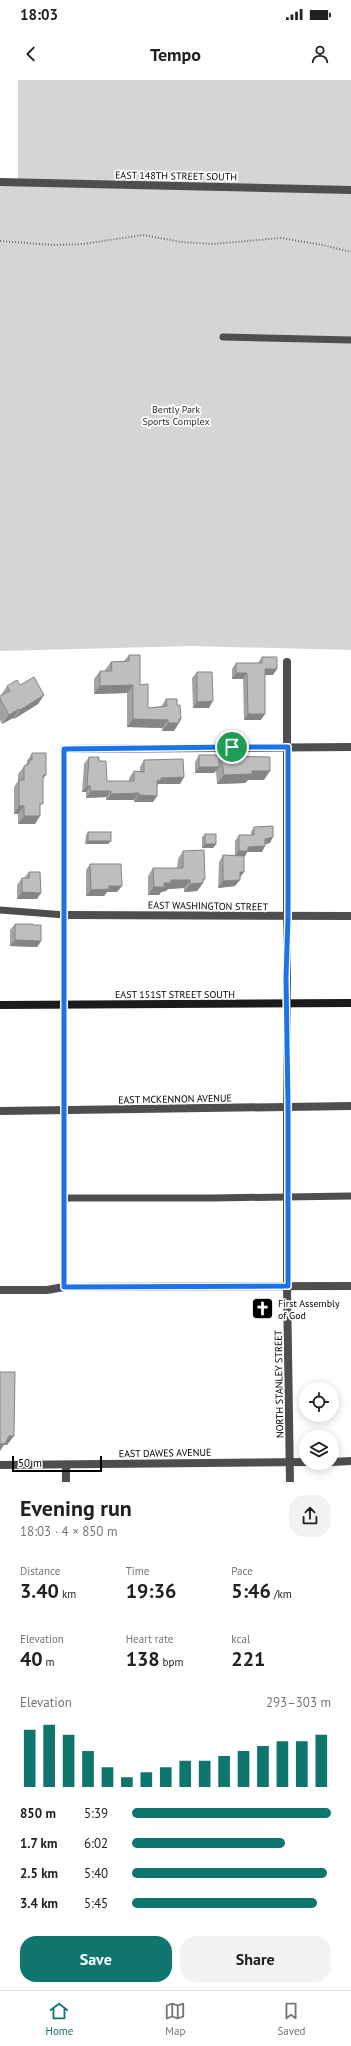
<!DOCTYPE html>
<meta charset="utf-8">
<style>
:root{--surface:#fff;--page:#f2f2f2;--text:#202124;--muted:#757577;--line:#e0e0e0;--accent:#0f766e}
body{margin:0;font-family:"PT Sans",sans-serif;background:var(--page);color:var(--text);height:100vh;display:flex;flex-direction:column;font-size:15px;white-space:nowrap}
*{box-sizing:border-box;margin:0}
p{font-size:13px;color:var(--muted)}
.icon{flex:none;width:22px;height:22px;fill:none;stroke:currentColor;stroke-width:2;stroke-linecap:round;stroke-linejoin:round}
.map{position:relative;height:1402px;overflow:hidden}
.drawer{display:flex;flex-direction:column;background:var(--surface);flex:1}
.drawer>*{flex:none}
.buttons{position:absolute;left:299px;top:1302px;display:grid;gap:8px}
.buttons a{display:grid;place-items:center;width:40px;height:40px;border-radius:50%;background:var(--surface);box-shadow:0 2px 10px #0003;font-size:20px}
.scale{position:absolute;left:12px;bottom:10px;width:90px;box-sizing:border-box;padding-left:4px;border:2px solid #000;border-top:0;font-size:11px;line-height:14px;white-space:nowrap;color:#000;-webkit-text-stroke:3px #fff;paint-order:stroke}
.pin{position:absolute;display:grid;place-items:center;width:34px;height:34px;color:#fff;margin:-17px;border:2px solid #fff;border-radius:50%;box-shadow:0 1px 4px #0007}
.round{display:grid;place-items:center;flex:none;width:42px;height:42px;border-radius:16px;background:var(--page)}
.overview{display:flex;align-items:center;justify-content:space-between;height:68px;padding:0 20px}
h1{font-size:22px;font-weight:600;line-height:30px}
.figures{display:grid;grid-template-columns:repeat(3,1fr);gap:6px;height:68px;padding:4px 20px}
.figures div{display:grid;align-content:center}
.figures b{font-size:20px;font-weight:600}
.figures small{font-size:11px;font-weight:400}
.figures p{font-size:11px}
.chart{height:112px;padding:8px 20px}
.chart p{display:flex;justify-content:space-between}
.chart svg{width:100%;height:72px;margin-top:4px;stroke:var(--accent);stroke-width:6}
.button{display:flex;gap:8px;margin-top:auto;padding:8px 20px}
.button a{flex:1;height:46px;border-radius:16px;background:var(--accent);color:#fff;font-size:16px;font-weight:600;line-height:46px;text-align:center}
.button a+a{background:var(--page);color:var(--text)}
ul{padding:0 20px;list-style:none;font-size:13px}
li{display:grid;grid-template-columns:64px 48px 1fr;align-items:center;height:30px}
li i{height:10px;border-radius:5px;background:var(--accent)}
.status{display:flex;justify-content:space-between;align-items:center;height:28px;padding:0 20px;background:var(--surface);direction:ltr}
.status svg{height:11px;fill:currentColor}
header{display:flex;justify-content:space-between;align-items:center;height:52px;padding:0 20px;background:var(--surface);font-size:18px;font-weight:600}
.tabs{display:flex;justify-content:space-around;align-items:center;height:56px;border-top:1px solid var(--line);background:var(--surface);font-size:11px;color:var(--muted)}
.tabs a{display:grid;justify-items:center;gap:2px}
.tabs .active{color:var(--accent)}
.map>svg:first-child{display:block}
.green{fill:#d5d5d5}
.lines{fill:none;stroke-linecap:round;stroke-linejoin:round}
.path{stroke:#707070;stroke-width:2;stroke-dasharray:1 2;stroke-linecap:butt}
.service{stroke:#4e4e4e;stroke-width:7}
.minor{stroke:#4e4e4e;stroke-width:8}
.tertiary{stroke:#4e4e4e;stroke-width:8}
.secondary{stroke:#1b1b1b;stroke-width:8}
.wall{fill:#a3a3a3}
.shaded-wall{fill:#858585}
.building{fill:#bebebe;stroke:#858585}
.route-casing{stroke:#fff;stroke-width:8}
.route{stroke:#1a73e8;stroke-width:5}
.labels{text-anchor:middle;dominant-baseline:central;stroke-width:3.5;stroke-linejoin:round;paint-order:stroke}
.street-label{font-size:10px;fill:#000;stroke:#fff}
.park-label{font-size:10px;fill:#2c2c2c;stroke:#fff}
.poi-label{font-size:10px;fill:#000;stroke:#fff;text-anchor:start}
</style>
<div class="status"><b>18:03</b><svg viewBox="0 0 49 12"><path d="M0 12V9h3v3zM5 12V6h3v6zM10 12V3h3v9zM15 12V0h3v12zM26 1h20v11H26zM47 4h2v5h-2z"/></svg></div>
<header><svg class="icon" aria-label="back" viewBox="0 0 24 24"><path d="M15 5l-7 7 7 7"/></svg>Tempo<svg class="icon" aria-label="person" viewBox="0 0 24 24"><circle cx="12" cy="8" r="4"/><path d="M4 21q1-7 8-7t8 7"/></svg></header>
<div class="map">
<svg width="351" height="1402" viewBox="0 0 351 1402">
<rect width="100%" height="100%" fill="#fff"/>
<path class="green" d="M18,0H351V570L191,566L0,571V102H18Z"/>
<g class="lines">
<path class="path" d="M0,161L54,165L83,164L143,155L181,162L213,164L281,158L323,165L351,172"/>
<g class="service">
<path d="M223,257L351,260"/>
<path d="M0,830L65,835"/>
<path d="M65,1118H212L351,1116"/>
</g>
<g class="minor">
<path d="M287,582V1206L290,1402"/>
<path d="M65,835L351,836"/>
<path d="M0,1031L351,1026"/>
<path d="M64,1207V669L351,667"/>
<path d="M0,1210H47L64,1207L351,1206"/>
<path d="M332,1382L351,1381"/>
<path d="M0,1385L306,1382"/>
<path d="M66,1385V1402"/>
</g>
<path class="tertiary" d="M0,102L351,110"/>
<path class="secondary" d="M0,925L351,923"/>
</g>
<g class="wall">
<path d="M129,575L148,628L161,627L166,619L177,625L181,639L174,651H162V648L127,647V613L94,614V599L100,591H105V590L111,582L124,581Z"/>
<path d="M262,577L273,595H265L261,640H244L243,599H232V589L236,583H258Z"/>
<path d="M197,592L209,628H193L192,598Z"/>
<path d="M20,605L44,615L38,624L14,639L13,638L2,644L0,640V616H1V615L7,606Z"/>
<path d="M32,673L46,695L43,699L40,728L35,744H18V734H14V707L18,701V694L27,683V681Z"/>
<path d="M199,675L219,680L221,676L264,700H248L245,703L217,704L216,691L214,693H195V682Z"/>
<path d="M89,677L99,681L107,701H129V698L134,691H140V687L144,680L184,697L180,704H158L157,706V716L153,722H134V720H106V717L86,718V712H82L84,684Z"/>
<path d="M254,747L270,763L265,764L262,772H247L245,776H244L240,798L235,806L218,808L219,782L223,775H235V761L239,755H251V752Z"/>
<path d="M88,752L108,764H85L86,755Z"/>
<path d="M205,754L216,764L213,768H202V757Z"/>
<path d="M183,771L203,802V803L197,811L184,812V808L168,809L166,811L161,812L159,815H148V796L153,788H177L178,779Z"/>
<path d="M90,784L117,812H107L104,816H86V790Z"/>
<path d="M29,792L37,819H17V805L22,798H24Z"/>
<path d="M15,844L33,845L41,861L37,867L10,866V850Z"/>
</g>
<g class="shaded-wall">
<path d="M265,589H277L273,595H261Z"/>
<path d="M236,593H247L243,599H232Z"/>
<path d="M133,605L127,613L94,614L100,606Z"/>
<path d="M44,615L38,624L14,639L20,630Z"/>
<path d="M213,621L209,628H193L197,622Z"/>
<path d="M19,629L13,638L2,644L9,635Z"/>
<path d="M248,634H265L261,640H244Z"/>
<path d="M133,639L168,640L162,648L127,647Z"/>
<path d="M179,639H181L174,651H162L168,643Z"/>
<path d="M199,687H219L214,693H195Z"/>
<path d="M252,691H270L264,700H248L245,703L217,704L224,695Z"/>
<path d="M184,697L180,704H158L157,706V701L161,698Z"/>
<path d="M87,706H90L86,712H82Z"/>
<path d="M91,711H111L106,717L86,718Z"/>
<path d="M139,713L134,720H106L111,714Z"/>
<path d="M139,715L157,716L153,722H134Z"/>
<path d="M19,726H24L18,734H14Z"/>
<path d="M24,736H40L35,744H18Z"/>
<path d="M273,757L270,763L262,765L265,759Z"/>
<path d="M88,761H111L108,764H85Z"/>
<path d="M205,764H216L213,768H202Z"/>
<path d="M265,766L262,772H247L245,776H235L239,771L248,767Z"/>
<path d="M240,792H244L239,799Z"/>
<path d="M203,799H205L202,803H203L197,811L184,812L190,804Z"/>
<path d="M171,800H190L184,808L168,809L166,811L161,812L159,815H148L154,807Z"/>
<path d="M240,800L235,806L218,808L223,801Z"/>
<path d="M109,806H122L117,812H107L104,816H86L91,810Z"/>
<path d="M22,812L41,813L37,819H17Z"/>
<path d="M15,860L41,861L37,867L10,866Z"/>
<path d="M9,1356H14L7,1365H4L0,1371V1364Z"/>
</g>
<g class="building">
<path d="M129,575H140V605L148,604V628L167,626L166,619H177V625H180L181,639H179V643H168V640L133,639V605L100,606V591H112L111,582L129,581Z"/>
<path d="M262,577H277V589H265V634H248L247,593H236V583H262Z"/>
<path d="M197,592H212L213,621L197,622Z"/>
<path d="M34,597L44,615L20,630L19,629L9,635L0,619V616L10,611L7,606L17,600L20,605Z"/>
<path d="M32,673H46V695H43V724H40V736H24V726H19V700H24V686L29,684V680H32Z"/>
<rect x="199" y="675" width="20" height="12"/>
<path d="M221,676L270,677V691H252V694L224,695Z"/>
<path d="M89,677H99V681H106L107,701H134V691L144,692V680L183,679L184,697L161,698V700L157,701V716L139,715V713L111,714V711H91L90,706H87Z"/>
<path d="M273,746V757L265,759V766L248,767V771H239V755H254V747Z"/>
<rect x="88" y="752" width="23" height="9"/>
<rect x="205" y="754" width="11" height="10"/>
<path d="M204,770L205,799H203V803L190,804V800H171V803H164V807H154L153,788H183V771Z"/>
<path d="M223,775L244,776V792H240V800L223,801Z"/>
<path d="M90,784H121L122,806H109V809L91,810Z"/>
<path d="M29,792H40L41,813L22,812V798H29Z"/>
<path d="M15,844H33V845H41V861L15,860Z"/>
<path d="M0,1292H15L14,1356H9L5,1364H0Z"/>
</g>
<g class="lines">
<defs>
<path id="route" d="M232,667H288V837L286,897L288,1026V1206L64,1207V669Z"/>
</defs>
<use href="#route" class="route-casing"/>
<use href="#route" class="route"/>
</g>
<defs>
<symbol id="church-square" viewBox="-11 -11 22 22"><rect x="-9" y="-9" width="18" height="18" rx="4" fill="#000" stroke="#fff"/><path d="M-1.2-6h2.4v3.5h3.3v2.4h-3.3V6h-2.4V-.1h-3.3v-2.4h3.3Z" fill="#fff"/></symbol>
</defs>
<g fill-rule="evenodd">
<use href="#church-square" x="250" y="1216" width="25" height="25"/>
</g>
<g class="labels">
<g class="street-label">
<text transform="translate(176 96) rotate(1)">EAST 148TH STREET SOUTH</text>
<text transform="translate(208 826) rotate(1)">EAST WASHINGTON STREET</text>
<text x="175" y="914">EAST 151ST STREET SOUTH</text>
<text transform="translate(175 1019) rotate(-1)">EAST MCKENNON AVENUE</text>
<text transform="translate(279 1304) rotate(-91)">NORTH STANLEY STREET</text>
<text transform="translate(165 1373) rotate(-1)">EAST DAWES AVENUE</text>
</g>
<g class="park-label">
<text x="176" y="329">Bently Park<tspan x="176" dy="12">Sports Complex</tspan></text>
</g>
<g class="poi-label">
<text x="278" y="1223">First Assembly<tspan x="278" dy="12">of God</tspan></text>
</g>
</g>
</svg>
<div class="buttons">
<a><svg class="icon" aria-label="locate" viewBox="0 0 24 24"><circle cx="12" cy="12" r="6"/><path d="M12 2v4M12 18v4M2 12h4M18 12h4"/></svg></a>
<a><svg class="icon" aria-label="layers" viewBox="0 0 24 24"><path d="M12 4l9 5-9 5-9-5zM3 14l9 5 9-5"/></svg></a>
</div>
<div class="scale">50 m</div>
<div class="pin" style="left:232px;top:667px;background:#1e9e55"><svg class="icon" aria-label="arrive" viewBox="0 0 24 24"><path d="M6 21V4h12l-3 4 3 4H6"/></svg></div>
</div>
<section class="drawer">
<div class="overview"><div><h1>Evening run</h1><p>18:03 · 4 × 850 m</p></div><a class="round"><svg class="icon" aria-label="share" viewBox="0 0 24 24"><path d="M12 15V3M7 8l5-5 5 5M5 13v7h14v-7"/></svg></a></div>
<div class="figures">
<div><p>Distance</p><b>3.40<small> km</small></b></div>
<div><p>Time</p><b>19:36</b></div>
<div><p>Pace</p><b>5:46<small> /km</small></b></div>
</div>
<div class="figures">
<div><p>Elevation</p><b>40<small> m</small></b></div>
<div><p>Heart rate</p><b>138<small> bpm</small></b></div>
<div><p>kcal</p><b>221</b></div>
</div>
<div class="chart"><p><span>Elevation</span>293–303 m</p>
<svg viewBox="0 0 160 44" preserveAspectRatio="none"><path d="M5 44V9M15 44V6M25 44V12M35 44V22M45 44V32M55 44V38M65 44V35M75 44V32M85 44V28M95 44V28M105 44V25M115 44V22M125 44V19M135 44V16M145 44V16M155 44V12"/></svg>
</div>
<ul>
<li><b>850 m</b>5:39<i style="width:100%"></i></li>
<li><b>1.7 km</b>6:02<i style="width:77%"></i></li>
<li><b>2.5 km</b>5:40<i style="width:98%"></i></li>
<li><b>3.4 km</b>5:45<i style="width:93%"></i></li>
</ul>
<div class="button"><a>Save</a><a>Share</a></div>
</section>
<nav class="tabs">
<a class="active"><svg class="icon" aria-label="home" viewBox="0 0 24 24"><path d="M3 11l9-7 9 7M6 9v11h12V9"/></svg>Home</a>
<a><svg class="icon" aria-label="map" viewBox="0 0 24 24"><path d="M3 6l6-2 6 2 6-2v14l-6 2-6-2-6 2zM9 4v14M15 6v14"/></svg>Map</a>
<a><svg class="icon" aria-label="saved" viewBox="0 0 24 24"><path d="M7 4h10v16l-5-4-5 4z"/></svg>Saved</a>
</nav>
